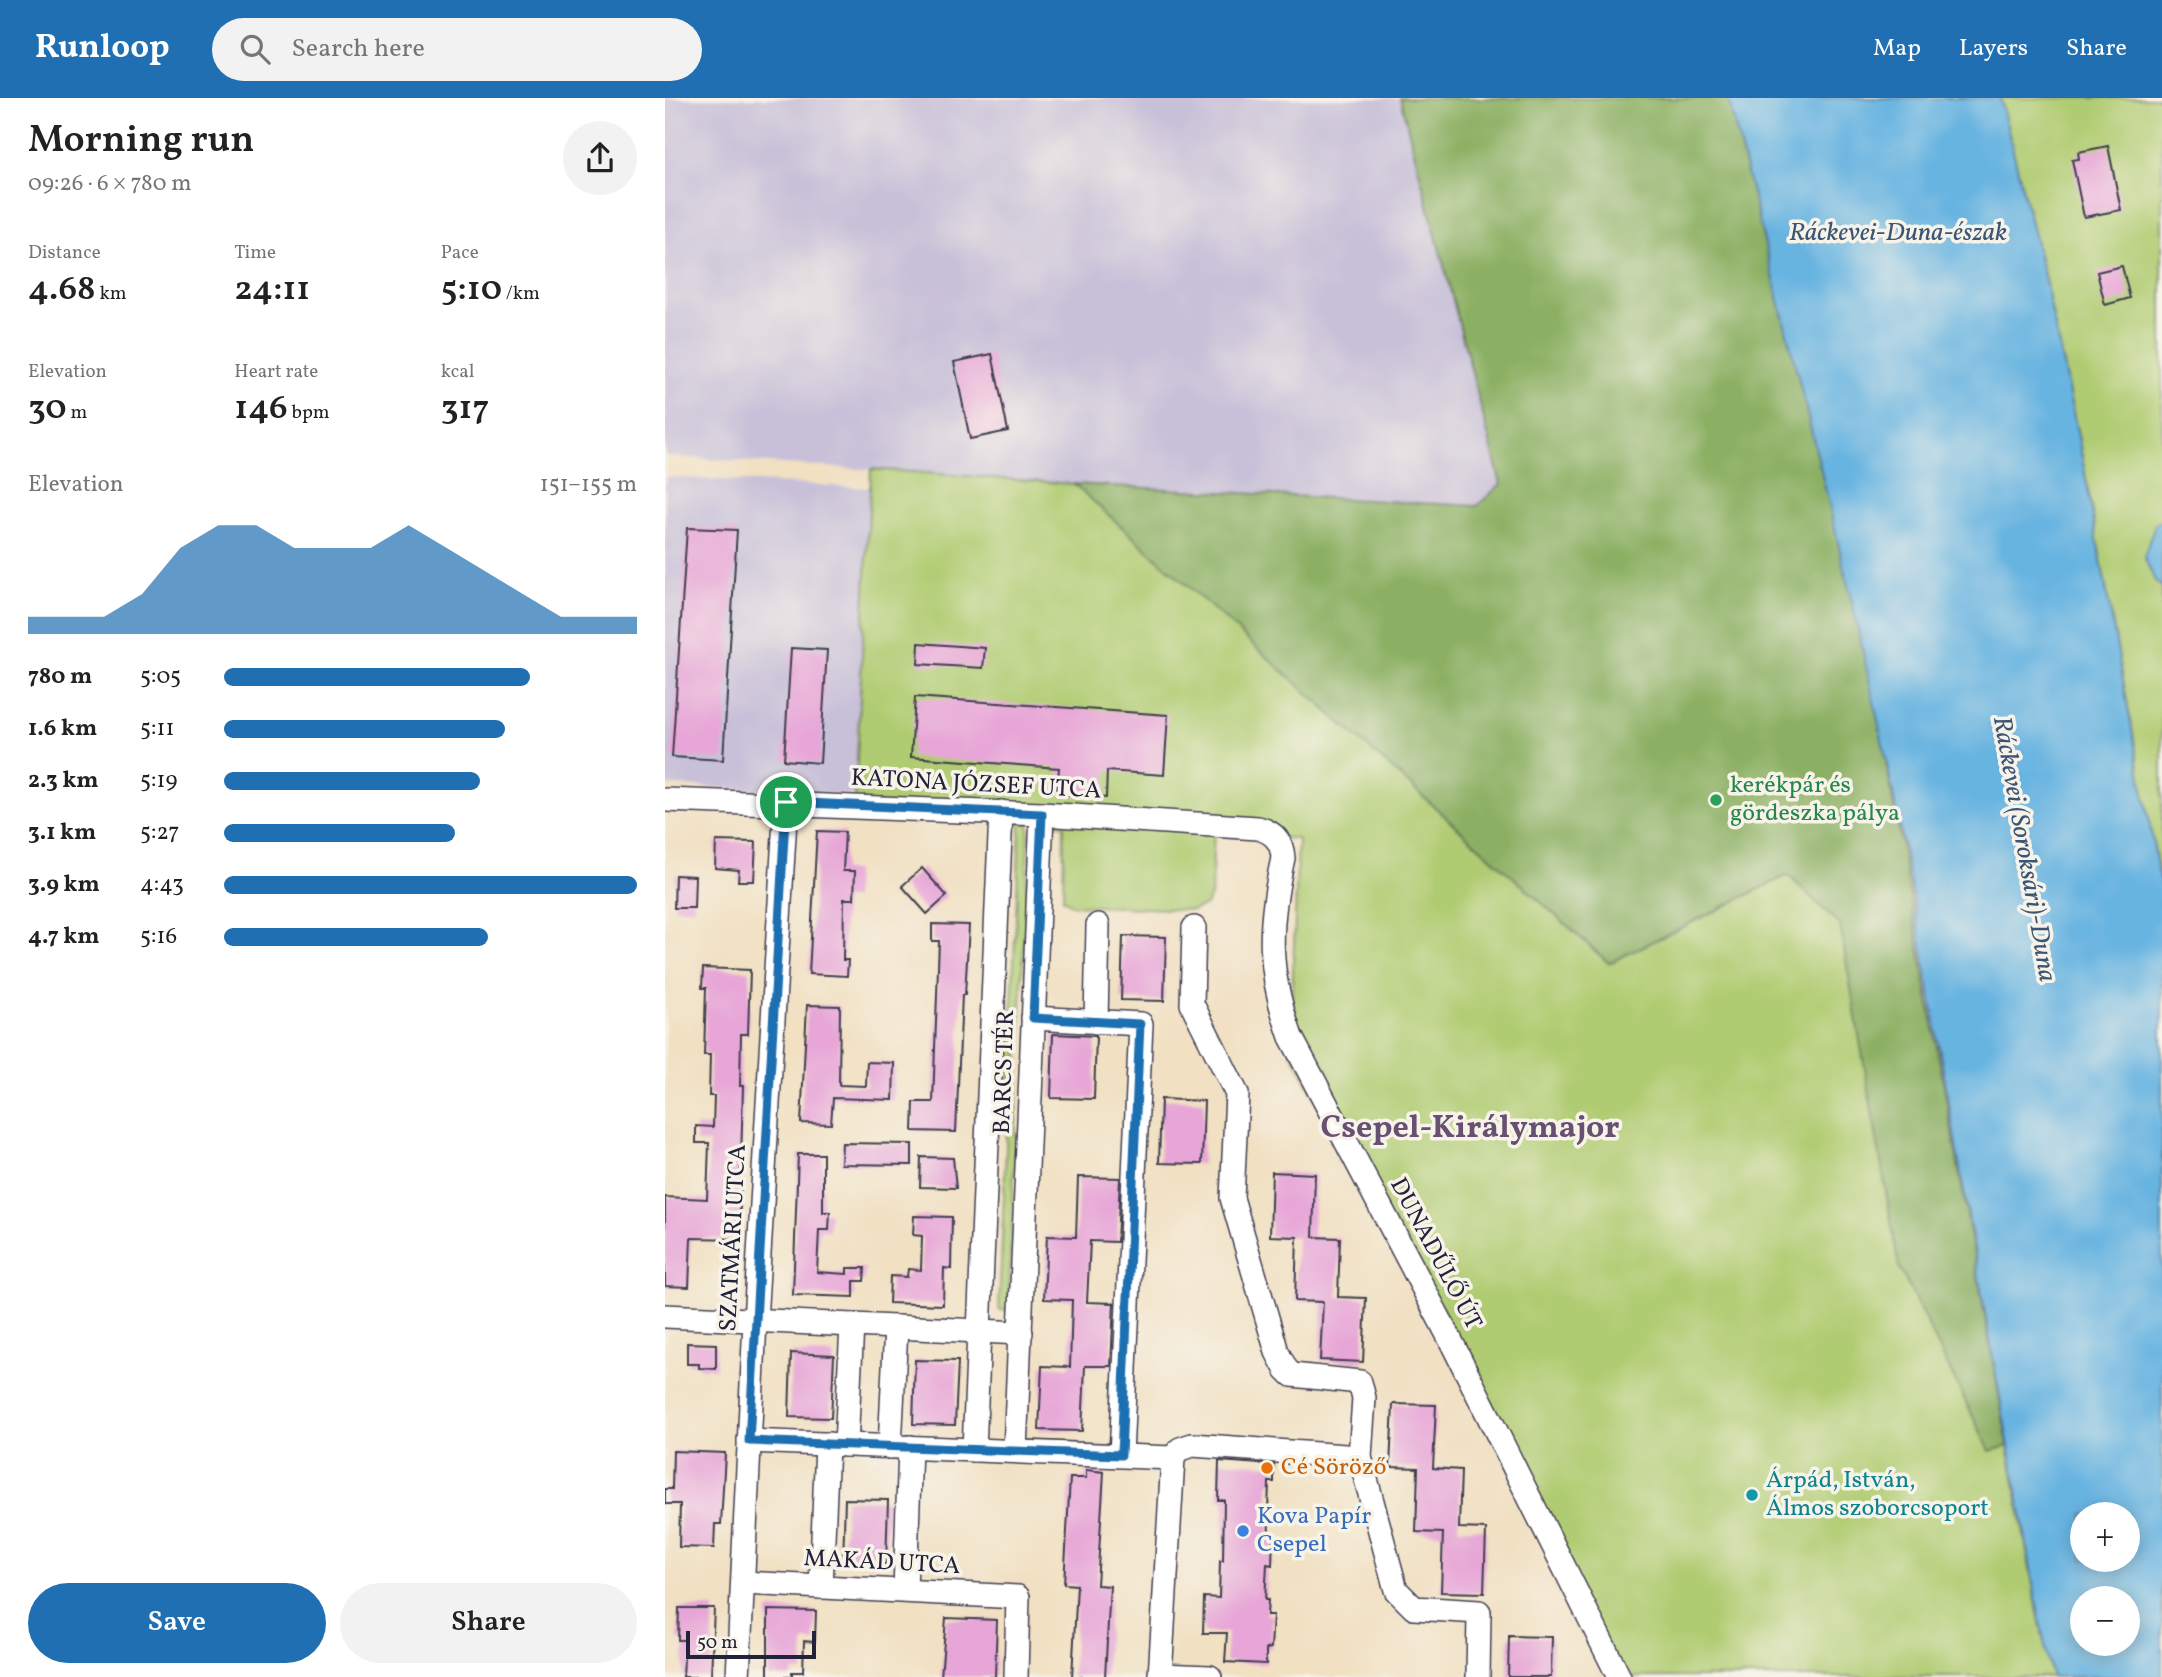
<!DOCTYPE html>
<meta charset="utf-8">
<style>
:root{--surface:#fff;--page:#f2f2f2;--text:#222;--muted:#767676;--accent:#1f6fb2}
body{margin:0;font-family:Vollkorn,serif;background:var(--page);color:var(--text);height:100vh;display:flex;flex-direction:column;font-size:26px;white-space:nowrap}
*{box-sizing:border-box;margin:0}
p{font-size:23px;color:var(--muted)}
.icon{flex:none;width:38px;height:38px;fill:none;stroke:currentColor;stroke-width:2;stroke-linecap:round;stroke-linejoin:round}
.map{position:relative;flex:1;overflow:hidden}
.side{display:flex;flex-direction:column;background:var(--surface);width:665px}
.side>*{flex:none}
.buttons{position:absolute;left:1405px;top:1404px;display:grid;gap:14px}
.buttons a{display:grid;place-items:center;width:70px;height:70px;border-radius:50%;background:var(--surface);box-shadow:0 4px 18px #0003;font-size:35px}
.scale{position:absolute;left:21px;bottom:18px;width:130px;box-sizing:border-box;padding-left:7px;border:4px solid #22223b;border-top:0;font-size:19px;line-height:24px;white-space:nowrap;color:#22223b;-webkit-text-stroke:5px #f7f3e8;paint-order:stroke}
.pin{position:absolute;display:grid;place-items:center;width:60px;height:60px;color:#fff;margin:-30px;border:4px solid #fff;border-radius:50%;box-shadow:0 2px 7px #0007}
.round{display:grid;place-items:center;flex:none;width:74px;height:74px;border-radius:37px;background:var(--page)}
.overview{display:flex;align-items:center;justify-content:space-between;height:119px;padding:0 28px}
h1{font-size:38px;font-weight:600;line-height:52px}
.figures{display:grid;grid-template-columns:repeat(3,1fr);gap:10px;height:119px;padding:7px 28px}
.figures div{display:grid;align-content:center}
.figures b{font-size:35px;font-weight:600}
.figures small{font-size:19px;font-weight:400}
.figures p{font-size:19px}
.chart{height:196px;padding:14px 28px}
.chart p{display:flex;justify-content:space-between}
.chart svg{width:100%;height:126px;margin-top:7px;fill:var(--accent);opacity:.7}
.button{display:flex;gap:14px;margin-top:auto;padding:14px 28px}
.button a{flex:1;height:80px;border-radius:42px;background:var(--accent);color:#fff;font-size:28px;font-weight:600;line-height:80px;text-align:center}
.button a+a{background:var(--page);color:var(--text)}
ul{padding:0 28px;list-style:none;font-size:23px}
li{display:grid;grid-template-columns:112px 84px 1fr;align-items:center;height:52px}
li i{height:18px;border-radius:9px;background:var(--accent)}
header{display:flex;align-items:center;gap:42px;box-sizing:border-box;height:98px;padding:0 35px;background:var(--accent);color:#fff}
header strong{font-size:33px}
nav{display:flex;gap:38px;margin-inline-start:auto;font-size:24px}
.search{width:490px;height:63px;background:var(--page);display:flex;align-items:center;gap:18px;box-sizing:border-box;padding:0 24px;border-radius:38px;color:var(--muted);font-size:26px}
main{display:flex;flex:1;min-height:0}
.map>svg:first-child{display:block}
.industrial{fill:#c8c0d8}
.green{fill:#b0cc72;stroke:#697756;stroke-width:2}
.forest{fill:#8cb064;stroke:#576950;stroke-width:2}
.water{fill:#68b4e1;stroke:#456b8e;stroke-width:2;fill-rule:evenodd}
.building{fill:#e7a6d7}
.lines{fill:none;stroke-linecap:round;stroke-linejoin:round}
.minor-casing{stroke:#413e4f;stroke-width:26}
.minor{stroke:#fff;stroke-width:23}
.route-casing{stroke:#fff;stroke-width:14}
.route{stroke:#1f6fb2;stroke-width:9}
.leisure-dot{fill:#2e9e5b;stroke:#f7f3e8;stroke-width:2.5}
.food-dot{fill:#e8710a;stroke:#f7f3e8;stroke-width:2.5}
.culture-dot{fill:#0f9aa8;stroke:#f7f3e8;stroke-width:2.5}
.shop-dot{fill:#3f7fe0;stroke:#f7f3e8;stroke-width:2.5}
.labels{text-anchor:middle;dominant-baseline:central;stroke-width:7;stroke-linejoin:round;paint-order:stroke}
.street-label{font-size:24px;fill:#22223b;stroke:#f7f3e8}
.leisure-label{font-size:24px;fill:#27864d;stroke:#f7f3e8;text-anchor:start}
.food-label{font-size:24px;fill:#c56008;stroke:#f7f3e8;text-anchor:start}
.culture-label{font-size:24px;fill:#0d838f;stroke:#f7f3e8;text-anchor:start}
.shop-label{font-size:24px;fill:#366cbe;stroke:#f7f3e8;text-anchor:start}
.water-label{font-size:26px;font-style:italic;fill:#3a5575;stroke:#f7f3e8}
.district-label{font-size:32px;font-weight:bold;fill:#675072;stroke:#f7f3e8}
</style>
<header>
<strong>Runloop</strong>
<div class="search"><svg class="icon" aria-label="search" viewBox="0 0 24 24"><circle cx="10" cy="10" r="6"/><path d="M15 15l6 6"/></svg>Search here</div>
<nav><a>Map</a><a>Layers</a><a>Share</a></nav>
</header>
<main>
<section class="side">
<div class="overview"><div><h1>Morning run</h1><p>09:26 · 6 × 780 m</p></div><a class="round"><svg class="icon" aria-label="share" viewBox="0 0 24 24"><path d="M12 15V3M7 8l5-5 5 5M5 13v7h14v-7"/></svg></a></div>
<div class="figures">
<div><p>Distance</p><b>4.68<small> km</small></b></div>
<div><p>Time</p><b>24:11</b></div>
<div><p>Pace</p><b>5:10<small> /km</small></b></div>
</div>
<div class="figures">
<div><p>Elevation</p><b>30<small> m</small></b></div>
<div><p>Heart rate</p><b>146<small> bpm</small></b></div>
<div><p>kcal</p><b>317</b></div>
</div>
<div class="chart"><p><span>Elevation</span>151–155 m</p>
<svg viewBox="0 0 160 44" preserveAspectRatio="none"><path d="M0 44V38L10 38L20 38L30 30L40 14L50 6L60 6L70 14L80 14L90 14L100 6L110 14L120 22L130 30L140 38L150 38L160 38V44z"/></svg>
</div>
<ul>
<li><b>780 m</b>5:05<i style="width:74%"></i></li>
<li><b>1.6 km</b>5:11<i style="width:68%"></i></li>
<li><b>2.3 km</b>5:19<i style="width:62%"></i></li>
<li><b>3.1 km</b>5:27<i style="width:56%"></i></li>
<li><b>3.9 km</b>4:43<i style="width:100%"></i></li>
<li><b>4.7 km</b>5:16<i style="width:64%"></i></li>
</ul>
<div class="button"><a>Save</a><a>Share</a></div>
</section>
<div class="map">
<svg width="1497" height="1579" viewBox="0 0 1497 1579">
<rect width="100%" height="100%" fill="#f7f3e8"/>
<filter id="ink" filterUnits="userSpaceOnUse"><feTurbulence type="fractalNoise" baseFrequency=".0143" numOctaves="2"/><feDisplacementMap in="SourceGraphic" scale="14" xChannelSelector="R" yChannelSelector="G"/><feConvolveMatrix kernelMatrix="1 2 1 2 8 2 1 2 1" color-interpolation-filters="sRGB"/></filter>
<filter id="wash" filterUnits="userSpaceOnUse"><feTurbulence type="fractalNoise" baseFrequency=".00686" numOctaves="4" result="noise"/><feDisplacementMap in="SourceGraphic" scale="28" xChannelSelector="R" yChannelSelector="G"/><feGaussianBlur stdDeviation="1.57" result="paint"/><feColorMatrix in="noise" values="0 0 0 0 0 0 0 0 0 0 0 0 0 0 0 0 0 1.4 0 .05"/><feComposite in="paint" operator="in"/></filter>
<g filter="url(#wash)">
<rect width="100%" height="100%" fill="#f1e0c2"/>
<g class="industrial">
<path d="M0,0H735L836,386L812,408L409,386L0,358Z"/>
<path d="M0,379L207,390L190,697L0,687Z"/>
</g>
<g class="green">
<path d="M1335,0H1497V794L1414,343L1380,182Z"/>
<path d="M206,371L409,386L944,865L1123,777L1176,827L1234,1169L1325,1352L1343,1348C1358,1425 1368,1503 1387,1579H955L625,952L633,741L549,734L546,796L541,807L528,812L408,807L398,801L399,727L190,703Z"/>
<path d="M355,725H364L343,1212H334Z"/>
</g>
<path class="forest" d="M735,0H1063L1181,469L1214,624L1343,1348L1325,1353L1234,1169L1175,827L1123,777L944,865L409,386L812,408L836,386Z"/>
<g class="water">
<path d="M1063,0H1335L1380,182L1414,343L1497,794V1579H1387C1373,1524 1366,1468 1356,1412C1316,1205 1284,997 1246,789C1197,523 1129,262 1063,0ZM1418,1416H1463V1461H1418ZM1418,1500H1463V1545H1418Z"/>
<path d="M1497,423V489L1490,483L1479,459L1490,426Z"/>
</g>
<g id="blocks">
<g class="building">
<path d="M1443,48L1456,112L1419,119L1407,62L1414,61L1413,54Z"/>
<path d="M1457,168L1465,200L1440,207L1432,174Z"/>
<path d="M327,256L343,333L305,341L289,264Z"/>
<path d="M22,430L72,432L58,662L7,659Z"/>
<path d="M254,545L320,550L318,570L253,566Z"/>
<path d="M126,550L162,552L155,665L119,662Z"/>
<path d="M250,599L503,617L499,677L442,673L441,700L392,696L394,670L246,659Z"/>
<path d="M152,733L180,734L178,773H190L189,801H179L178,862H183L182,878L144,876Z"/>
<path d="M51,743L91,744L89,783H73L74,772L50,770Z"/>
<path d="M257,770L282,798L262,816L237,788Z"/>
<path d="M10,777L30,778L29,810H9Z"/>
<path d="M267,826L304,827L300,897H297L291,1034L248,1033L249,1004H268L274,843H267Z"/>
<path d="M458,838L501,839L499,903L456,902Z"/>
<path d="M38,870L85,872L83,936H76L75,988H78L74,1141L26,1140L24,1189L0,1188V1099L42,1101L44,1045H31V1028L48,1029L49,998H44L45,957H39L41,890H37Z"/>
<path d="M142,907L175,908L174,987L201,988L202,964L229,965L228,1002L168,1000L166,1026L136,1025Z"/>
<path d="M388,936L431,938L429,1001L386,1000Z"/>
<path d="M496,1001L539,1003L537,1066L494,1065Z"/>
<path d="M177,1045L247,1046V1067L176,1066Z"/>
<path d="M133,1056H158V1114H165L164,1132H154L152,1174L182,1176V1170H200L199,1183H189V1199L128,1197Z"/>
<path d="M256,1059L288,1060L291,1090L255,1089Z"/>
<path d="M607,1074L650,1076L648,1139L675,1140L673,1199L701,1200L698,1264L655,1262L658,1204L630,1203L632,1139L605,1138Z"/>
<path d="M413,1079L455,1080L452,1144L425,1143L422,1204L449,1205L446,1268H420L417,1333L374,1332L377,1268L405,1269L407,1202L379,1201L382,1138L411,1139Z"/>
<path d="M249,1118L287,1119L286,1171L279,1170L278,1207L224,1205L225,1178L242,1179L243,1171L256,1172L257,1138L248,1137Z"/>
<path d="M22,1245L51,1246V1271L34,1270V1266H22Z"/>
<path d="M126,1255L169,1257L166,1320L124,1319Z"/>
<path d="M250,1262L293,1263L290,1327L248,1326Z"/>
<path d="M728,1306L771,1307L768,1370L796,1372L794,1430L821,1431L819,1495L776,1494L778,1435L751,1434L753,1370L725,1369Z"/>
<path d="M8,1353L60,1355L56,1426H50L49,1450L14,1449L15,1406H0V1391H7Z"/>
<path d="M554,1363L609,1367V1384H604L603,1414L604,1435H608L607,1467L602,1466L600,1502H603L602,1517H608L606,1550L601,1551V1566L560,1564L562,1535H538L539,1499L554,1500L555,1463H558L559,1402H553Z"/>
<path d="M421,1372L439,1374L432,1487L445,1488L440,1579H407L412,1487L399,1486L405,1380H421Z"/>
<path d="M180,1401L223,1402L221,1466L178,1465Z"/>
<path d="M14,1510H49L46,1579H18L20,1542H13Z"/>
<path d="M103,1512L151,1513L150,1544L139,1543L138,1574H127V1579H103Z"/>
<path d="M281,1520L332,1522L330,1579H276Z"/>
<path d="M844,1538L887,1539L886,1579H843Z"/>
</g>
</g>
</g>
<g filter="url(#ink)">
<use href="#blocks" fill-opacity="0" stroke="#413e4f" stroke-width="2"/>
<g class="lines">
<defs>
<g id="minor">
<path d="M0,702L377,716L593,730C609,734 617,744 618,760C603,828 602,873 626,939L784,1239L954,1579"/>
<path d="M529,830L527,906L572,996L567,1100L612,1254L621,1271L627,1277L695,1284L699,1300L695,1359L731,1492L749,1510L814,1514L813,1579"/>
<path d="M368,920L476,926L456,1357"/>
<path d="M431,924L433,827"/>
<path d="M0,1218L356,1235"/>
<path d="M84,1343L508,1360"/>
<path d="M181,1347L187,1227"/>
<path d="M225,1349L231,1229"/>
<path d="M309,1352L336,714"/>
<path d="M350,1353L377,716"/>
<path d="M78,1485L353,1499L351,1579"/>
<path d="M156,1489L162,1346"/>
<path d="M240,1493L245,1349"/>
<path d="M495,1577L545,1579"/>
<path d="M73,1579L90,1223L121,704"/>
<path d="M495,1579L508,1360L515,1351L527,1347L695,1359"/>
</g>
</defs>
<use href="#minor" class="minor-casing"/>
<use href="#minor" class="minor"/>
</g>
</g>
<g class="lines" filter="url(#ink)">
<defs>
<path id="route" d="M121,704L377,716L368,920L475,926L456,1357L84,1343Z"/>
</defs>
<use href="#route" class="route-casing"/>
<use href="#route" class="route"/>
</g>
<circle class="leisure-dot" cx="1051" cy="702" r="7"/>
<circle class="food-dot" cx="602" cy="1370" r="7"/>
<circle class="culture-dot" cx="1087" cy="1397" r="7"/>
<circle class="shop-dot" cx="578" cy="1433" r="7"/>
<g class="labels">
<g class="street-label">
<text transform="translate(311 687) rotate(3)">KATONA JÓZSEF UTCA</text>
<text transform="translate(340 974) rotate(-88)">BARCS TÉR</text>
<text transform="translate(69 1140) rotate(-87)">SZATMÁRI UTCA</text>
<text transform="translate(770 1156) rotate(62)">DUNADŰLŐ ÚT</text>
<text transform="translate(217 1465) rotate(3)">MAKÁD UTCA</text>
</g>
<g class="leisure-label">
<text x="1065" y="688">kerékpár és<tspan x="1065" dy="28">gördeszka pálya</tspan></text>
</g>
<g class="food-label">
<text x="616" y="1370">Cé Söröző</text>
</g>
<g class="culture-label">
<text x="1101" y="1383">Árpád, István,<tspan x="1101" dy="28">Álmos szoborcsoport</tspan></text>
</g>
<g class="shop-label">
<text x="592" y="1419">Kova Papír<tspan x="592" dy="28">Csepel</tspan></text>
</g>
<g class="water-label">
<text x="1233" y="135">Ráckevei-Duna-észak</text>
<text transform="translate(1359 751) rotate(80)">Ráckevei (Soroksári)-Duna</text>
</g>
<g class="district-label">
<text x="805" y="1031">Csepel-Királymajor</text>
</g>
</g>
</svg>
<div class="buttons">
<a>+</a>
<a>−</a>
</div>
<div class="scale">50 m</div>
<div class="pin" style="left:121px;top:704px;background:#1e9e55"><svg class="icon" aria-label="arrive" viewBox="0 0 24 24"><path d="M6 21V4h12l-3 4 3 4H6"/></svg></div>
</div>
</main>
